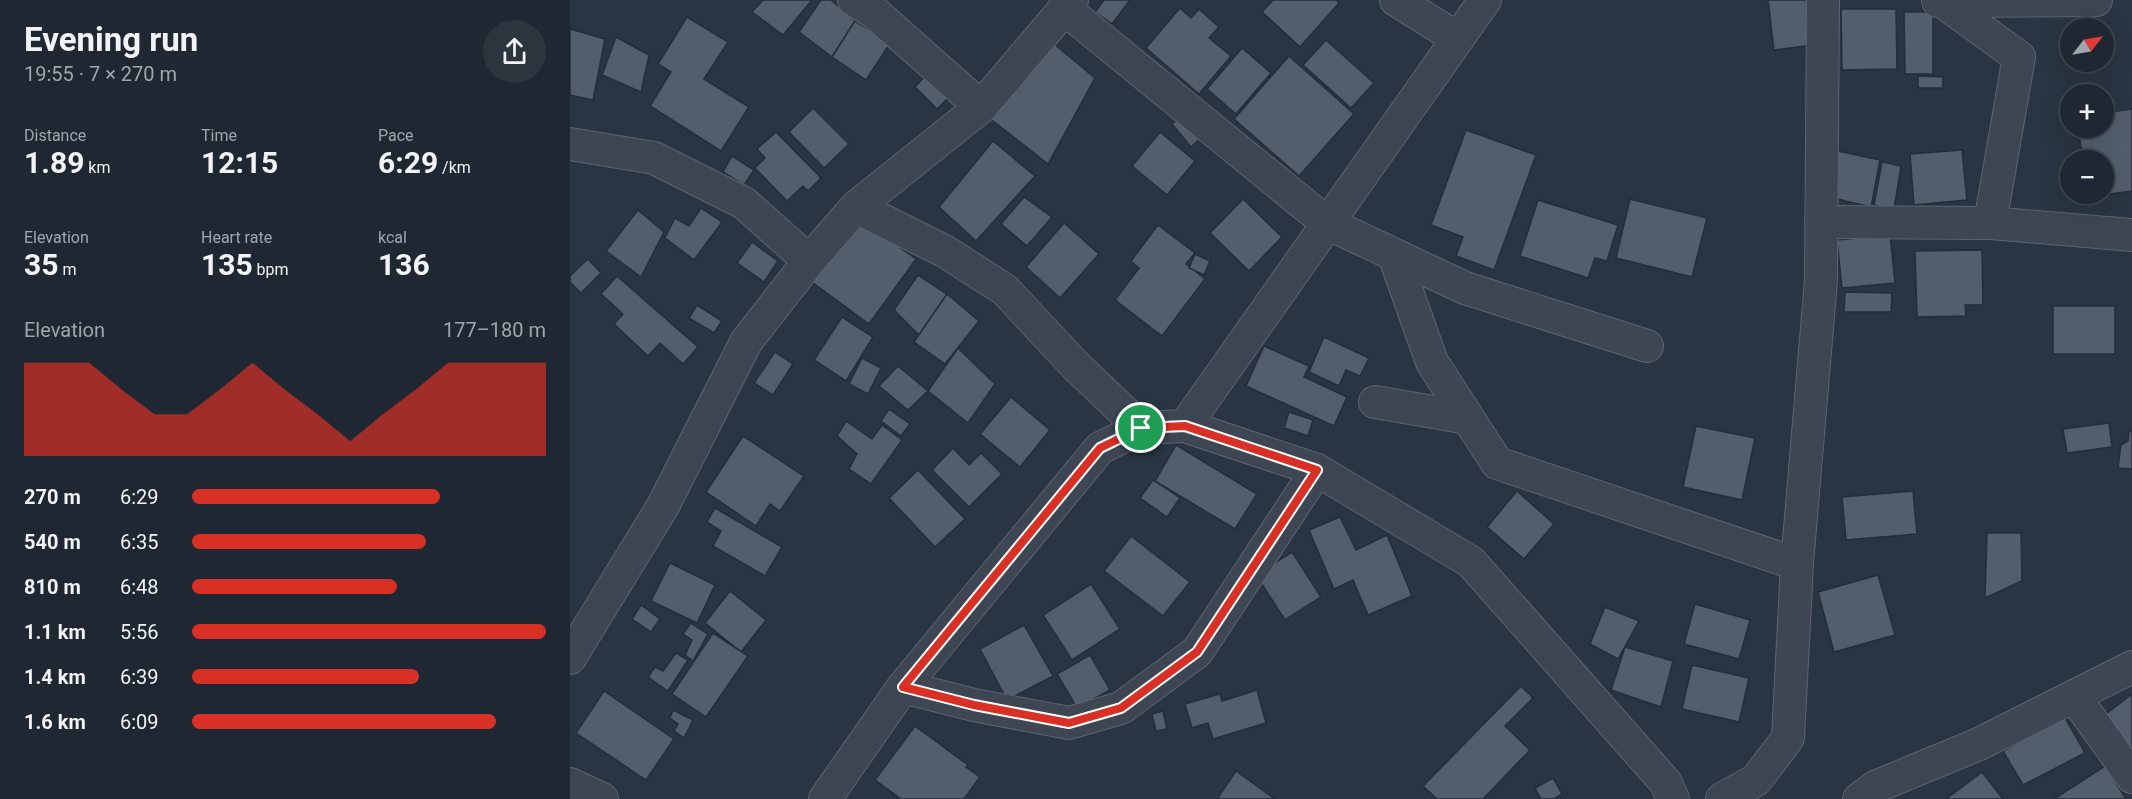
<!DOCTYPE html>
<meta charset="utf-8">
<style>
:root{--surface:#1f2832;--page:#2c343e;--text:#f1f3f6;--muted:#a1a6ac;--line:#3c444d;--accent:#d93025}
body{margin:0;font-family:Roboto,sans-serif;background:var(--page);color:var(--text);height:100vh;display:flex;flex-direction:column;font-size:22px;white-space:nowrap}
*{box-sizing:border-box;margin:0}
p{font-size:20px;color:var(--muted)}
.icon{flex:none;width:33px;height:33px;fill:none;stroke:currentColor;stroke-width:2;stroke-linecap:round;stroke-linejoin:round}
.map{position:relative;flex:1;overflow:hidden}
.side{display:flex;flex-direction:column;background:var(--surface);width:570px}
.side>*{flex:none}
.needle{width:39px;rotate:59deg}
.tools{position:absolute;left:1490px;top:18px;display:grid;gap:12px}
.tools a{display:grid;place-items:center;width:54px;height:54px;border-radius:50%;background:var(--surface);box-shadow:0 6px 24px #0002,0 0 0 2px var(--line);font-size:30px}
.pin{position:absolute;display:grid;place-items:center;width:51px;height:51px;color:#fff;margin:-26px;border:3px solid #fff;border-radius:50%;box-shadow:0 2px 6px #0007}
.round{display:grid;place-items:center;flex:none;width:63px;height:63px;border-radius:32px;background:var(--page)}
.headline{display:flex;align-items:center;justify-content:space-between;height:102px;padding:0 24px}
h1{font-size:33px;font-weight:700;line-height:45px}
.metrics{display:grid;grid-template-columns:repeat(3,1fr);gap:9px;height:102px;padding:6px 24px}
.metrics div{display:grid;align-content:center}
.metrics b{font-size:30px;font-weight:700}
.metrics small{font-size:16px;font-weight:400}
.metrics p{font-size:16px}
.chart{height:168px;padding:12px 24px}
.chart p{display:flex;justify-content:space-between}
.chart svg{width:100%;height:108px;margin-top:6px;fill:var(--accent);opacity:.7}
ul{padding:0 24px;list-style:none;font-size:20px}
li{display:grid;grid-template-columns:96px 72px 1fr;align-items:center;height:45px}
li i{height:15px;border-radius:8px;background:var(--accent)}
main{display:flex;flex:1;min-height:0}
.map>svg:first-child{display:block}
.building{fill:#535e6d;stroke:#242d3a;stroke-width:1.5}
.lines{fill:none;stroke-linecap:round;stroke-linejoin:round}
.street-casing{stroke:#5c6470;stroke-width:34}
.street{stroke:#3d4652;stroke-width:32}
.route-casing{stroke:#fff;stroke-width:12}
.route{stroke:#d93025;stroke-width:8}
</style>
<main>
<section class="side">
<div class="headline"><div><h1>Evening run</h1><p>19:55 · 7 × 270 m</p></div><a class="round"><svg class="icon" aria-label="share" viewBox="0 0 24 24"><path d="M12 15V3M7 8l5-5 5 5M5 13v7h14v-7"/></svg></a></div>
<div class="metrics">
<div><p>Distance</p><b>1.89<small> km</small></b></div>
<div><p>Time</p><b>12:15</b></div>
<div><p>Pace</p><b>6:29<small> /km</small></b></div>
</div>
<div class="metrics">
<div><p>Elevation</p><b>35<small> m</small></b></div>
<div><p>Heart rate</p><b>135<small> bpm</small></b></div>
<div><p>kcal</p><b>136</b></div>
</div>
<div class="chart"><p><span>Elevation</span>177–180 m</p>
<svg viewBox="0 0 160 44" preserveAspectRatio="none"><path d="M0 44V6L10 6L20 6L30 17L40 27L50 27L60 17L70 6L80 17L90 27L100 38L110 27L120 17L130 6L140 6L150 6L160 6V44z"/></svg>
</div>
<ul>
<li><b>270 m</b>6:29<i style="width:70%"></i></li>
<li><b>540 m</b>6:35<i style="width:66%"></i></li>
<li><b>810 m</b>6:48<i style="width:58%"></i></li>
<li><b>1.1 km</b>5:56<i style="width:100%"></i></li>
<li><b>1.4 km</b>6:39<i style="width:64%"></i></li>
<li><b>1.6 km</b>6:09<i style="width:86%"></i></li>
</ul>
</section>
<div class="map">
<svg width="1562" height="799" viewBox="0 0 1562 799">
<rect width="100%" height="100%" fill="#293542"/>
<g class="building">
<path d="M193,0H242L213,35L182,12Z"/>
<path d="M251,0H261L285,21L262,57L229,32Z"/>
<path d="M534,0H560L542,24L525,12Z"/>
<path d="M703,0H766L769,3L730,47L692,12Z"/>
<path d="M1198,0H1246L1251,44L1204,50Z"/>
<path d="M610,8L621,18L629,9L649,27L639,38L661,56L629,94L576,48Z"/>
<path d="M1271,9H1326L1327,69L1272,70Z"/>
<path d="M1334,12H1363V74H1335Z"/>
<path d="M117,17L158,42L134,79L179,107L151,151L80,106L101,72L88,64Z"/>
<path d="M285,21L321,42L296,80L262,57Z"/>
<path d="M0,29L35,39L23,100L0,95Z"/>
<path d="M46,37L79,55L71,92L32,75Z"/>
<path d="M478,39L525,78L478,164L414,114Z"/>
<path d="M756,40L804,83L781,108L733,65Z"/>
<path d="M672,48L701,73L666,114L637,89Z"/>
<path d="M719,56L784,114L729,176L664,119Z"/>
<path d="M358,73L380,96L367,109L345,87Z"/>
<path d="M1348,76L1373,77V88H1348Z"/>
<path d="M243,108L279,144L254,168L219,132Z"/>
<path d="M1562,109V191L1517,197V194H1533V160H1513L1508,128H1533V113Z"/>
<path d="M613,115L632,137L621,147L602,124Z"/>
<path d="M896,130L966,155L924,270L886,256L893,237L861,225Z"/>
<path d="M206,132L251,178L238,191L233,186L217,201L185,168L195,158L187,149Z"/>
<path d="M590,132L625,161L597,195L562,166Z"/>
<path d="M423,141L465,176L406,241L369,207Z"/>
<path d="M1392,150L1397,200L1344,205L1340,154Z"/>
<path d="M1268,151L1310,160L1301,207L1259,197Z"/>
<path d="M162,156L184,170L174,185L153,172Z"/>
<path d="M1312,162L1331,166L1324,209L1304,205Z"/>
<path d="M454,197L482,217L457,246L431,224Z"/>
<path d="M673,199L712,237L679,271L640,233Z"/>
<path d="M1060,199L1137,218L1122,277L1046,258Z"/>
<path d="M968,200L1048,225L1037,261L1025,258L1018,278L950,256Z"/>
<path d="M131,208L152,222L124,260L95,238L105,218L119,226Z"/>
<path d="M68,210L94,232L71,277L36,251Z"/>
<path d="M286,216L346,259L299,324L239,280Z"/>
<path d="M494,223L529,254L490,298L456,267Z"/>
<path d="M588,225L625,253L616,264L635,279L592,336L545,300L569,268L561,261Z"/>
<path d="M1320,235L1325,283L1272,288L1267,240Z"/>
<path d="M182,242L208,261L194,282L167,263Z"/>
<path d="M1412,250L1413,305H1395L1396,316L1347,317L1345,251Z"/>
<path d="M625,254L640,261L634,275L619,268Z"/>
<path d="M18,259L31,273L11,293L0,282V276Z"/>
<path d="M348,275L377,294L349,335L324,310Z"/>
<path d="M47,276L128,347L113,364L90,343L78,356L44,324L53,314L31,294Z"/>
<path d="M1275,292L1322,293L1321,312H1274Z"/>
<path d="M377,294L409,321L375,364L344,342Z"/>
<path d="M127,305L152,321L144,333L119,318Z"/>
<rect x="1483" y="306" width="62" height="48"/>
<path d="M272,317L303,337L276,381L244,360Z"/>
<path d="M754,337L799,358L790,376L776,370L769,386L739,372Z"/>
<path d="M694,346L739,366L734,377L777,397L764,426L676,386Z"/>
<path d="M388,348L425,384L398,423L358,391Z"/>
<path d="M205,352L223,364L203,395L184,383Z"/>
<path d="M292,358L311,368L298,394L279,384Z"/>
<path d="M328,366L358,391L338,410L309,386Z"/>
<path d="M441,397L480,430L450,467L410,434Z"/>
<path d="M319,409L340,424L331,436L311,421Z"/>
<path d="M719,412L743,420L738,436L714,428Z"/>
<path d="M276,421L302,439L312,425L332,440L301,484L279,469L287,454L267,436Z"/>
<path d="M1539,423L1542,447L1497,453L1493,429Z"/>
<path d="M1126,426L1185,438L1172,500L1113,487Z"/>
<path d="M1562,430V469L1548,468L1551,445L1558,441L1559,432Z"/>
<path d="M173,436L234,476L210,511L200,504L186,526L136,492Z"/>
<path d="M606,445L687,494L665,529L585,481Z"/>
<path d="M383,448L399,465L411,453L432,474L399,507L362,470Z"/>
<path d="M348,470L395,519L365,547L319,498Z"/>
<path d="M583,480L610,498L597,517L570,498Z"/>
<path d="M947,491L984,524L954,559L917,527Z"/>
<path d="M1343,491L1347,534L1276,540L1272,497Z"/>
<path d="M145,508L212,547L195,576L143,546L151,531L137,522Z"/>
<path d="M770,517L786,550L817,535L842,596L798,615L783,580L764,589L739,530Z"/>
<path d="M1417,533H1451L1452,581L1415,598Z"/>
<path d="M561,536L620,582L593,616L534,571Z"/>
<path d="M722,552L751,597L715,620L686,575Z"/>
<path d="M100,563L145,585L127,623L81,601Z"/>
<path d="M1308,575L1325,635L1264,652L1248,592Z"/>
<path d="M521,584L550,629L502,660L473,615Z"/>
<path d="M160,591L196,620L171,652L135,623Z"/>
<path d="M1125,604L1180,620L1169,659L1114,644Z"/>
<path d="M71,605L90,619L81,632L62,619Z"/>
<path d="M1035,607L1069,621L1048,659L1020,644Z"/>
<path d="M121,623L138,634L123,661L115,655L122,640L113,634Z"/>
<path d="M454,625L483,676L437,700L410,649Z"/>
<path d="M143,633L178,656L136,717L102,694Z"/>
<path d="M1055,647L1103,661L1091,707L1041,690Z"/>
<path d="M106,653L118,660L98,691L78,677L85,667L93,671Z"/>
<path d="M520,655L540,690L507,708L487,674Z"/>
<path d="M1122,665L1179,678L1169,722L1112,709Z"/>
<path d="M951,686L963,698L935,726L960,750L913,799H867L853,786Z"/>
<path d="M687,690L696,723L643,739L638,723L622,728L615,704L650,694L652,701Z"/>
<path d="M34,691L104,739L76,780L6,733Z"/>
<path d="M1562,694V757L1532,717Z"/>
<path d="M103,710L123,720L114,738L104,731L108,724L100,718Z"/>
<path d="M593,711L597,729L586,731L582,714Z"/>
<path d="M1494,716L1515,753L1453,785L1433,751Z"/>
<path d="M345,726L398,765L396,767L410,777L394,799H331L305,780Z"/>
<path d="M1535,766L1556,799H1484Z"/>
<path d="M666,771L705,799H647Z"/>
<path d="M1412,772L1433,799H1376Z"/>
<path d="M983,778L992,794L984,799H971L965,788Z"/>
</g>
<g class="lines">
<defs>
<g id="street">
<path d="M284,0L305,13L411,107"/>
<path d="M826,0L887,38"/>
<path d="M1368,1L1526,0"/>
<path d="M1373,2L1449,57L1420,223L1562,235"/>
<path d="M495,9L757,223L895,288L1077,346"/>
<path d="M0,144L84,158L174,203L239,261"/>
<path d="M286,207L376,252L435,290L505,365L571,428"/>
<path d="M1251,222L1420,223"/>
<path d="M824,255L862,362L927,463L1227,564L1218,738L1186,780L1152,799"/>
<path d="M805,402L898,418"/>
<path d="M615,426L915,0"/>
<path d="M1227,564L1251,280L1253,0"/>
<path d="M0,658L93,506L176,342L239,261L286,207L411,107L502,0"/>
<path d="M333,687L404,705L499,723L551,708L627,652L747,470"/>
<path d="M1504,696L1562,777"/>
<path d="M0,784L32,799"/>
<path d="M255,799L333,687L530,448L571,428L615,426L747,470L901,562L1096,783L1103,799"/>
<path d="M1289,799L1305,787L1409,744L1562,667"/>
</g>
</defs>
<use href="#street" class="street-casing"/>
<use href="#street" class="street"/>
</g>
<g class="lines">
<defs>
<path id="route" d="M615,426L747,470L627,652L551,708L499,723L404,705L333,687L530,448L571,428Z"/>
</defs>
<use href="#route" class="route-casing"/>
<use href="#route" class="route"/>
</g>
</svg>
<div class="tools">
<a><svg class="needle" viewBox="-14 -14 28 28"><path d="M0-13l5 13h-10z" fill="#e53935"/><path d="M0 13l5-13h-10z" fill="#a1a6ac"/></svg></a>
<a>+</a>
<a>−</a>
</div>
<div class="pin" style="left:571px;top:428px;background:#1e9e55"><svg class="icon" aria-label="arrive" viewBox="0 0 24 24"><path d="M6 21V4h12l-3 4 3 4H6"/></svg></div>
</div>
</main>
